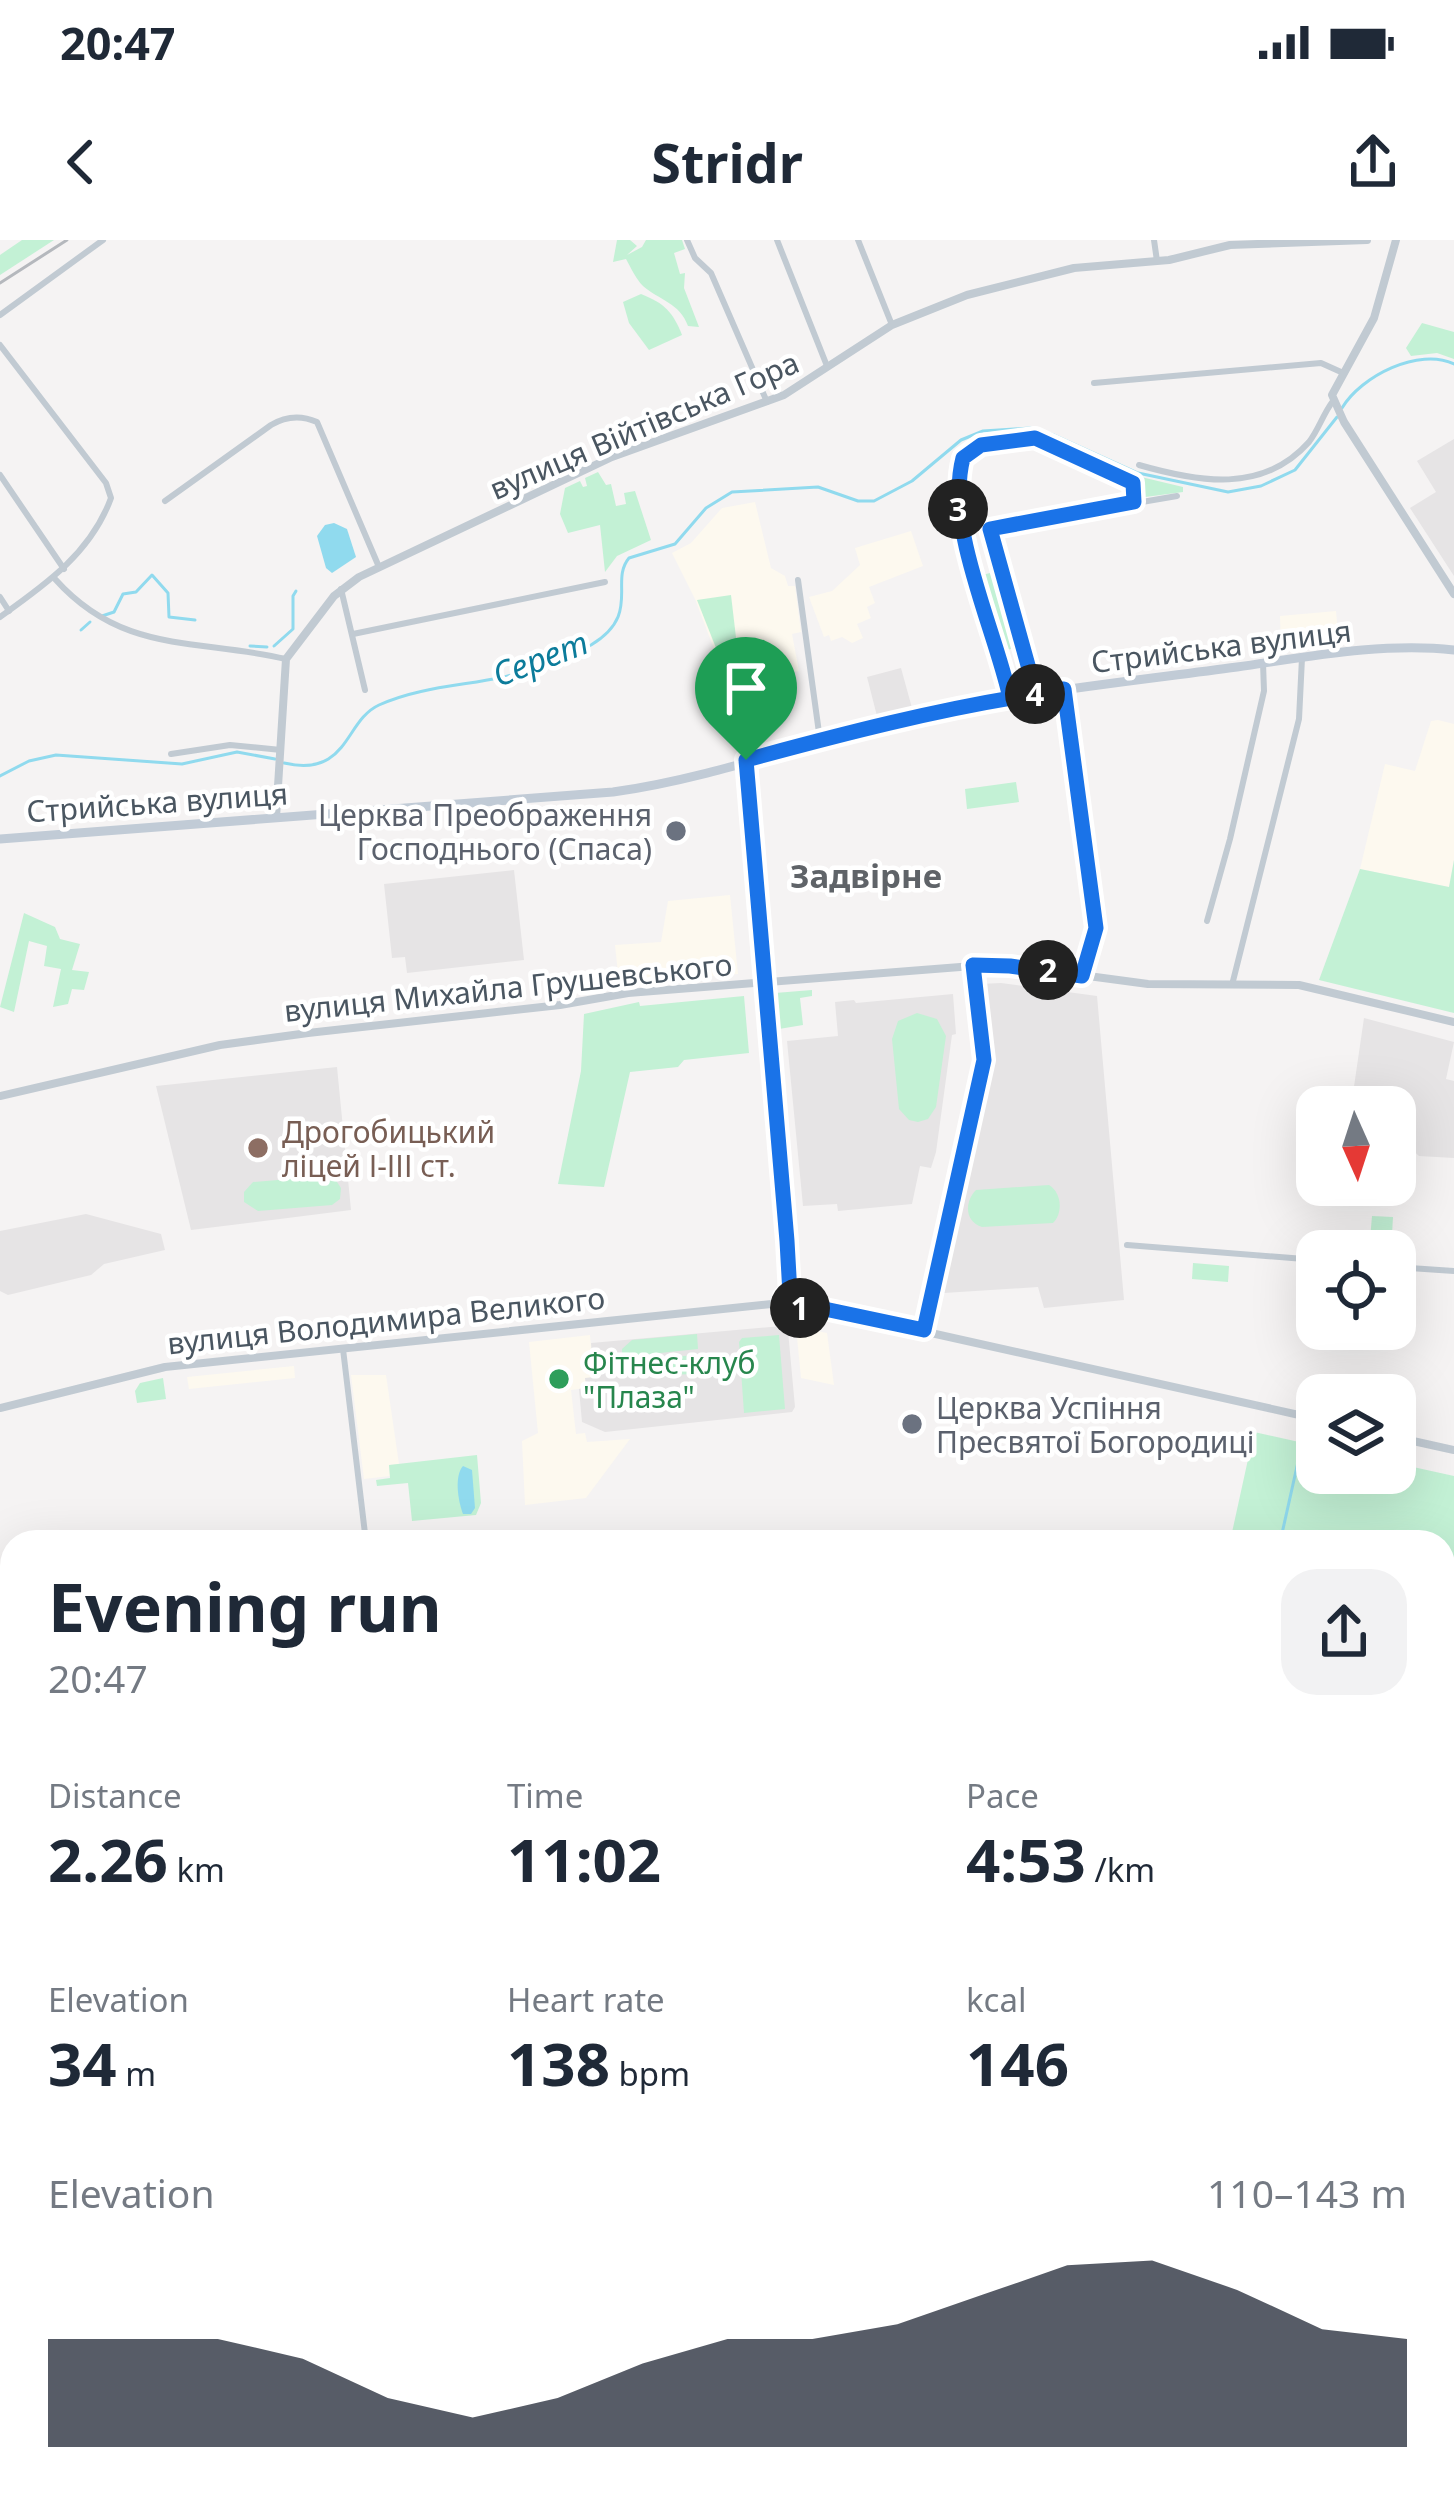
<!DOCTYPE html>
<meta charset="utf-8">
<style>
:root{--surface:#fff;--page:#f2f2f3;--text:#1f2937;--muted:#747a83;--accent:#111827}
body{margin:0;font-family:"Noto Sans",sans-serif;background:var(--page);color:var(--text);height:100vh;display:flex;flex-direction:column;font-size:45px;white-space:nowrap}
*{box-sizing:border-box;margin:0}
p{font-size:39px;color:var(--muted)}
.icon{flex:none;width:66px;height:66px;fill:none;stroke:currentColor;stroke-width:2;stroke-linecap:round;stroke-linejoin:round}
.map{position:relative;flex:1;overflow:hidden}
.side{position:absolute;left:0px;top:1290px;width:1455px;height:975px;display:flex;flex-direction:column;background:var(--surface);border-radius:36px 36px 0 0;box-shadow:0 12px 48px #0002}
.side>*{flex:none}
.needle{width:78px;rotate:177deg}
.controls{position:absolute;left:1296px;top:846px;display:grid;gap:24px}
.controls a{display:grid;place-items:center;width:120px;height:120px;border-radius:24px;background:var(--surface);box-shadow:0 12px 48px #0002;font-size:60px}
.pin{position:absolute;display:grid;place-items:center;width:102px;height:102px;color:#fff;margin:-123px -51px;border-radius:50% 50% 50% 0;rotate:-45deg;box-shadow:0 0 12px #0007}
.pin .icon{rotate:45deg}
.km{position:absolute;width:60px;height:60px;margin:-30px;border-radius:50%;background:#222;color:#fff;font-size:33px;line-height:60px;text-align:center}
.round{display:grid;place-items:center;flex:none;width:126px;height:126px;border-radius:36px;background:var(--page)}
.overview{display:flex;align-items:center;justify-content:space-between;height:204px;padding:0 48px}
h1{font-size:66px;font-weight:700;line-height:90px}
.metrics{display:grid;grid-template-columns:repeat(3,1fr);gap:18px;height:204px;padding:12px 48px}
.metrics div{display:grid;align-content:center}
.metrics b{font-size:60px;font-weight:700}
.metrics small{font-size:33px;font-weight:400}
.metrics p{font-size:33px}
.chart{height:336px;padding:24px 48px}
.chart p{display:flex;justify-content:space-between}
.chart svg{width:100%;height:216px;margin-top:12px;fill:var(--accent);opacity:.7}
.status{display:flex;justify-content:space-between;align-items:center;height:84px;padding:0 60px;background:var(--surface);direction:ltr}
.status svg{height:33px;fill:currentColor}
header{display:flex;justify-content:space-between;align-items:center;height:156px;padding:0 48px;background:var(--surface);font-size:54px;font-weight:700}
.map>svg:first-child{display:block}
.commercial{fill:#fdf9ef}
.education{fill:#e6e4e5}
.green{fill:#c3f1d5}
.water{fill:#90daee}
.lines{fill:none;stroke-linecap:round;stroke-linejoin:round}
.stream{stroke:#90daee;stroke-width:3}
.minor{stroke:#c1cad2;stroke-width:6}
.tertiary{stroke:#c1cad2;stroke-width:8}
.secondary{stroke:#c1cbd6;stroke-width:9}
.rail{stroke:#b5b8bd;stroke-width:3}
.route-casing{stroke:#fff;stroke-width:24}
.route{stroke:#1a73e8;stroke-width:15}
.worship-dot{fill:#6b7280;stroke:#fff;stroke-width:4.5}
.education-dot{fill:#8d6e63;stroke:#fff;stroke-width:4.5}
.leisure-dot{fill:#2e9e5b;stroke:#fff;stroke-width:4.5}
.labels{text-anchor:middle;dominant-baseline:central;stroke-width:9;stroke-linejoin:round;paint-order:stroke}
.street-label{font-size:30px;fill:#4a5661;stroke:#fff}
.worship-label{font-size:30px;fill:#5b616d;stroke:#fff;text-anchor:end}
.education-label{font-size:30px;fill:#785e54;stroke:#fff;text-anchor:start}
.leisure-label{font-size:30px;fill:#27864d;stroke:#fff;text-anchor:start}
.water-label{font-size:33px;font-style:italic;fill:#0c7c9b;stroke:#fff}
.neighbourhood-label{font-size:33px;font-weight:bold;fill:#5f6368;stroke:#fff}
</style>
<div class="status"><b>20:47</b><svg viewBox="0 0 49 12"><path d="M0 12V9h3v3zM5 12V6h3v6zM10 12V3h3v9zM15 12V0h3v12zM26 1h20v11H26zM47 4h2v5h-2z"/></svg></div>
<header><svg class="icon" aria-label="back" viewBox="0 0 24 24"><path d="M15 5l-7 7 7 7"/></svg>Stridr<svg class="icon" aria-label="share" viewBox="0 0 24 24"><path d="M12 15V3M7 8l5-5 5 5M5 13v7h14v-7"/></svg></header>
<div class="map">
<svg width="1454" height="2264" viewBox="0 0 1454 2264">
<rect width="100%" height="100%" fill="#f5f3f3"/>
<g class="commercial">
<path d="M755,262L771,328L785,336L788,346H795L801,392L792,394L799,431L777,435L778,447L735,454L730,451L695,359L672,313L691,303L722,268Z"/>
<path d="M911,291L923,326L869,347L875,363L867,367L871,378L857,384L863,398L852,403L842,397L831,401L829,395L824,397L809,357L832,351L860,325L855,308Z"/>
<path d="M1336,371L1339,403L1281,411L1280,376Z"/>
<path d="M1438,480L1454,484V620L1449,647L1360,629L1385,524L1415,531L1431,481Z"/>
<path d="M730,655L738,734L619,743L615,705L661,702L668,661Z"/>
<path d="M796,1087L827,1093L834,1145L801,1138Z"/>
<path d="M590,1095L594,1137L586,1148L571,1150L576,1194L585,1193L587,1202L630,1199L586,1258L525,1265L522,1201L538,1193L529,1102Z"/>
<path d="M294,1126L295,1138L189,1149L187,1137Z"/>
<path d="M351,1135H386L399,1224L389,1225L390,1236L364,1239Z"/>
</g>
<g class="education">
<path d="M1454,199V336L1410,268L1436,252L1417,221Z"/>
<path d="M901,428L912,468L877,476L867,437Z"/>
<path d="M514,630L524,720L407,733L405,717L392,718L384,644Z"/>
<path d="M1001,743L1097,756L1124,1060L1044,1068L1038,1047L944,1053L943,1039L973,876L988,822L980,744Z"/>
<path d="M953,754L956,794L952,795L936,912L931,928L920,926L912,964L838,971L837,964L803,966L787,801L838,796L835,762L854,760L856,763Z"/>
<path d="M1364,778L1454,802L1446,839L1454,841V918L1419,916L1404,902L1395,901V867H1351Z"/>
<path d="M337,827L351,970L191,990L156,846Z"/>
<path d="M86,974L161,994L165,1010L104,1024L91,1035L8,1055L0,1051V991Z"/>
<path d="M782,1086L788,1091L795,1167L792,1172L605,1192L582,1182L579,1149L586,1147L585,1138L594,1137L591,1103Z"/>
</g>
<g class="green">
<path d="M22,0H54L0,35V15Z"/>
<path d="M617,0H630L637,6L627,15L642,7L646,0H682L685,9L674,13L680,34L685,33L684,48L699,87L688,86C680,63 659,60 643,46C636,39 631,28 626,19L613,22Z"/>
<path d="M641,54C664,63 673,72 682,95L649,110L629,83L623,62Z"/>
<path d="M1422,83L1454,92V119L1437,113L1411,116L1406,108Z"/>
<path d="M598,232L606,245L611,244L616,266L626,264L624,253L635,251L651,300L617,316L605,332L600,285L568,293L560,274L565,248L580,241L583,247L587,246L585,238Z"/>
<path d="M1137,236L1183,247V252L1138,258Z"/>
<path d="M998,331L1022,406L1003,411L978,336Z"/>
<path d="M731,355L737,406L716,408L697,360Z"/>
<path d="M1016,542L1019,562L967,569L965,549Z"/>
<path d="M1454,620V773L1319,740L1360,629L1449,647Z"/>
<path d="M24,673L55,687L60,699L80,704L72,730L89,732L84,750L72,749L68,764L53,767L61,729L44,726L47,706L29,701L14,772L0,767Z"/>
<path d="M812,750V756L800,758L803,785L779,789L775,753Z"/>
<path d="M744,756L749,813L684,820L678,827L630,832L604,947L558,944L581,831L584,774L639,762L640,766Z"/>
<path d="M917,773L937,779L946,796L936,867L928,879L918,882L909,880L899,869L892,799L898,781Z"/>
<path d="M326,936L335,939L341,948L340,959L332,965L258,971L244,962V952L253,942Z"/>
<path d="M1049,945C1062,953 1063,973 1053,983L982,987C965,982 964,962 976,950Z"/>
<path d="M1372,976L1393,977L1391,1011H1369Z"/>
<path d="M1193,1023L1229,1026L1228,1042L1192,1039Z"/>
<path d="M341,1083L334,1097L293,1102V1089Z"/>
<path d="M697,1094L698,1109L622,1117V1109L632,1100Z"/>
<path d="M779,1095L785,1169L744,1173L739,1102L742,1098Z"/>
<path d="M696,1115L699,1134L657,1135L660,1118Z"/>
<path d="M163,1138L166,1159L137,1163L135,1151L140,1143Z"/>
<path d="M1254,1192L1317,1206V1233H1395V1223L1454,1236V1850H1443V1302H1116L1231,1297Z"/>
<path d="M477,1215L481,1263L476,1275L412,1281L408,1243L377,1246L376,1240L390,1238L389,1225Z"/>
</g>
<g class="water">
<path d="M334,283L347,289L356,317L332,333L326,328L317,296L325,285Z"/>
<path d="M463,1226L472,1230L475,1268L471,1274H463C458,1261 454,1236 463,1226Z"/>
</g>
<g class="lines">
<g class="stream">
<path d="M1342,168C1361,136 1419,107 1454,124"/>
<path d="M102,376L114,372L123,354L136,352L152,335L168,353L169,377L195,380"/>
<path d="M81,390L90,382"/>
<path d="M250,406L267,407"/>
<path d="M274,406L293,389V356L296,351"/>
<path d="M284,523C349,538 344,481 379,465C419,447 461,446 504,437C519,434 533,425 547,421C561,416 578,412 591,405C642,374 609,342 629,318L675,304L706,268L732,252L818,247L858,261H874L912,241L961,200L983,191L1030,188L1054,195L1138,233L1228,252L1261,246L1295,230L1337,177"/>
<path d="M0,536L29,521L56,515L182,524L237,512L275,519"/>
<path d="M1023,1302L1212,1294L1246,1302"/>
<path d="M1276,1302L1281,1298L1302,1204"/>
<path d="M1443,1854L1454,1853"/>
</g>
<g class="minor">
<path d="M687,0L695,18L711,33L767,162"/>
<path d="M777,0L827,126"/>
<path d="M858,0L892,85"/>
<path d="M1154,0L1157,21"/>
<path d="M0,75L103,0"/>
<path d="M0,105L106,243L111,258C91,313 45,345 0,377"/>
<path d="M1094,143L1321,123L1341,132"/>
<path d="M1139,225C1198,242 1263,254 1309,202C1319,189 1323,174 1333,161"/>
<path d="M0,235L64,329"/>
<path d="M165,261L271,185C286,176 301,175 317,182L379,327"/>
<path d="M55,339C123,415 196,398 286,419"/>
<path d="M798,340L820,500"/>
<path d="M341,349L365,450"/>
<path d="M0,357L9,371"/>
<path d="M353,394L605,342"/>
<path d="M1064,449L1096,688L1083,736"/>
<path d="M1037,454L990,288L1177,256"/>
<path d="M1009,458C994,386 944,288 963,218L981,205L1035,198L1131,240L1134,262"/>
<path d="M171,514L230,505L281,510"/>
<path d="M1207,681L1230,599L1264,451L1263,423"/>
<path d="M1232,745L1299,479L1302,418"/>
<path d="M1127,1005L1317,1020"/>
<path d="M1395,1027L1454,1031"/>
<path d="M924,1090L984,820L973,726"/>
<path d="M343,1109L366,1302"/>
<path d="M0,1512L12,1511"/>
<path d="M1443,1859L1454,1858"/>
<path d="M0,1873L12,1975"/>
<path d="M1443,1919L1454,1923"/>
<path d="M919,2253L920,2264"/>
<path d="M1016,2253L1017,2264"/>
<path d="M1418,2253L1420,2264"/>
</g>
<g class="tertiary">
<path d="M1396,0L1374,78L1332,155L1344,182L1454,354"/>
<path d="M746,520L790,1054"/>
<path d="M276,578L286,419L334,356L359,337L612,217L784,155L892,85L967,55L1074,28L1169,20L1230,5L1367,0"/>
<path d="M0,856L220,805L308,793L560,765L628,753L973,726L1036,729L1148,744L1299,745L1454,782"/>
<path d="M781,1063L790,1074L798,1071L801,1064"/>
<path d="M801,1064L1317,1179"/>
<path d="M0,1168L165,1127L781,1063"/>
<path d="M1395,1197L1454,1210"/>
</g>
<path class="secondary" d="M0,599L613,552C712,538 808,502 904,479C1014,453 1126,442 1237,427C1307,417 1383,402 1454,410"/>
<path class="rail" d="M0,43L67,0"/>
</g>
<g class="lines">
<defs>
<path id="route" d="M746,520L787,1001L790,1054L784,1057L782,1065L790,1074L801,1064L924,1090L984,820L973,725L1010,726L1082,736L1096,688L1064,449L1010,458C994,386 945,287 963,218L981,205L1035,198L1133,243L1134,262L990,289L1036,454C938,469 842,494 746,520"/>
</defs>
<use href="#route" class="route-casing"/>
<use href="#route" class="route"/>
</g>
<g class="worship-dot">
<circle cx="676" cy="591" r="12"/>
<circle cx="912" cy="1184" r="12"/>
</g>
<circle class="education-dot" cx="258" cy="908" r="12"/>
<circle class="leisure-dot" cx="559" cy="1139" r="12"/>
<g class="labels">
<g class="street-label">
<text transform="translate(644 185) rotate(-23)">вулиця Війтівська Гора</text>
<text transform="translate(1221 406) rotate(-7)">Стрийська вулиця</text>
<text transform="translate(157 562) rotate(-4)">Стрийська вулиця</text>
<text transform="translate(508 747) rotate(-6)">вулиця Михайла Грушевського</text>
<text transform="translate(386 1080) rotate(-6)">вулиця Володимира Великого</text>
</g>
<g class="worship-label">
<text x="652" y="574">Церква Преображення<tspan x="652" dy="34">Господнього (Спаса)</tspan></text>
<text x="936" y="1167" text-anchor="start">Церква Успіння<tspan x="936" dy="34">Пресвятої Богородиці</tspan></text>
</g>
<g class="education-label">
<text x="282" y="891">Дрогобицький<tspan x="282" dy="34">ліцей І-ІІІ ст.</tspan></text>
</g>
<g class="leisure-label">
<text x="583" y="1122">Фітнес-клуб<tspan x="583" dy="34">"Плаза"</tspan></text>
</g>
<g class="water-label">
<text transform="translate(540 418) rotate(-21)">Серет</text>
</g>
<g class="neighbourhood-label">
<text x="866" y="635">Задвірне</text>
</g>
</g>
</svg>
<div class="controls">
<a><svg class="needle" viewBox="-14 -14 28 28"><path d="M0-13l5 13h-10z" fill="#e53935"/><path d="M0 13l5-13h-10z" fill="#747a83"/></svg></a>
<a><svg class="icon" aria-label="locate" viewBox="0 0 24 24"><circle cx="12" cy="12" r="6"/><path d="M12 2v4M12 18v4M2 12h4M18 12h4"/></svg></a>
<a><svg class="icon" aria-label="layers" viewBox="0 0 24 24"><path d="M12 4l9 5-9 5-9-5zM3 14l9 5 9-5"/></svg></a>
</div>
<div class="pin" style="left:746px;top:520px;background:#1e9e55"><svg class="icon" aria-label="arrive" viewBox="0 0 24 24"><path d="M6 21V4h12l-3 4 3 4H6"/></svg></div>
<b class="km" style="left:800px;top:1068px">1</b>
<b class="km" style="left:1048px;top:730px">2</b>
<b class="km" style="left:958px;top:269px">3</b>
<b class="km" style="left:1035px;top:454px">4</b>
<section class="side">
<div class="overview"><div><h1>Evening run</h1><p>20:47</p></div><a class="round"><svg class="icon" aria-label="share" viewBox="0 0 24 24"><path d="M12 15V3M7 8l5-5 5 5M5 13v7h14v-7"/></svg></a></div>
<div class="metrics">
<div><p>Distance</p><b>2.26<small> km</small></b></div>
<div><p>Time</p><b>11:02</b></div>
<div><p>Pace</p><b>4:53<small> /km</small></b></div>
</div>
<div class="metrics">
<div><p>Elevation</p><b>34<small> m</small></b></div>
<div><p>Heart rate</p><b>138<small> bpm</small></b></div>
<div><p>kcal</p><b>146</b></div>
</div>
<div class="chart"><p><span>Elevation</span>110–143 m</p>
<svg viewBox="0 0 160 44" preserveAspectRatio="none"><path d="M0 44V22L10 22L20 22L30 26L40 34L50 38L60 34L70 27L80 22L90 22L100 19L110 13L120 7L130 6L140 12L150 20L160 22V44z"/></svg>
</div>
</section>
</div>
